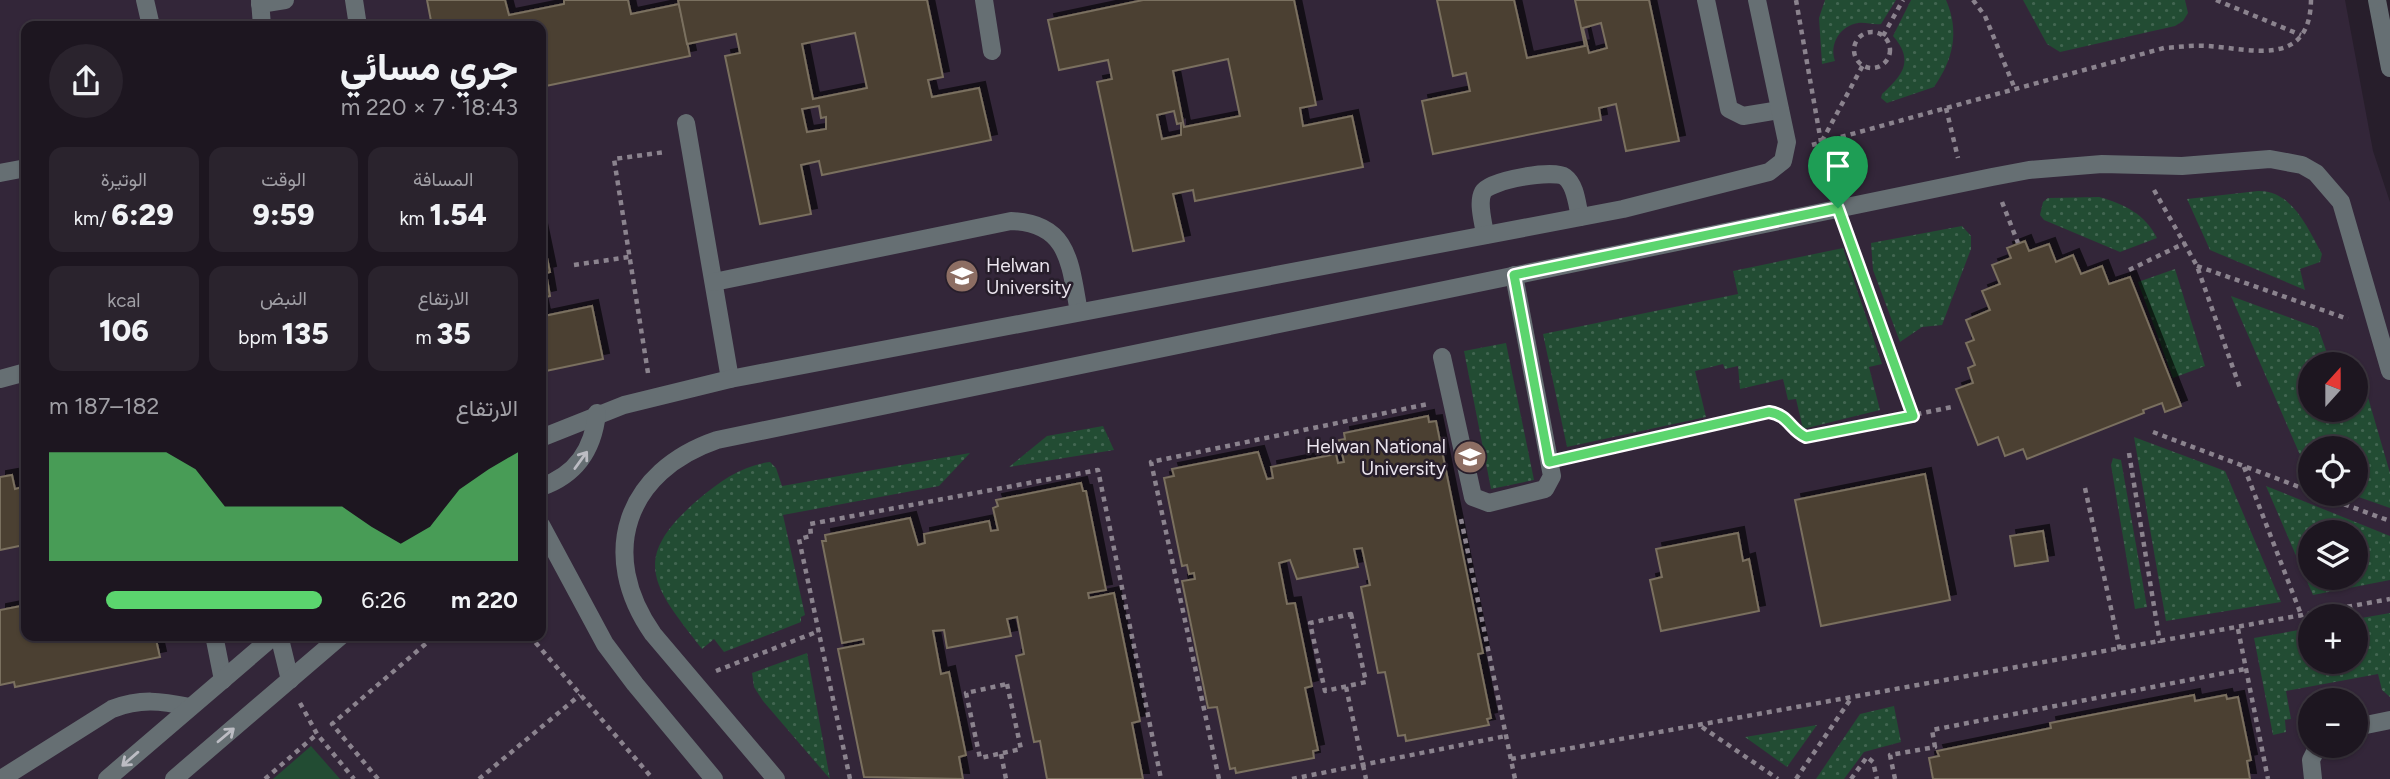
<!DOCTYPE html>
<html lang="ar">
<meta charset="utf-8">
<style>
:root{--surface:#1d1620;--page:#2a232d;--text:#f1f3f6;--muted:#a09fa5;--line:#3b353e;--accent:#5bd56e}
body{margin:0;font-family:Figtree,Vazirmatn,sans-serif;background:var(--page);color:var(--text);direction:rtl;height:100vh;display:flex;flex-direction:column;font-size:26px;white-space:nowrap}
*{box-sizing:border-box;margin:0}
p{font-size:23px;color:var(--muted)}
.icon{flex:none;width:38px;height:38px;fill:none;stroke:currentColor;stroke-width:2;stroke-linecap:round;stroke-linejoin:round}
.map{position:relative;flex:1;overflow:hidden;direction:ltr}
.sheet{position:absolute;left:21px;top:21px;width:525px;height:620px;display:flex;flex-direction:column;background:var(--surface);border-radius:14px;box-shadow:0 2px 5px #0004,0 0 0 2px var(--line);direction:rtl}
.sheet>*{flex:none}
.needle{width:46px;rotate:21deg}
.buttons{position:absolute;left:2298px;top:352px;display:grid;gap:14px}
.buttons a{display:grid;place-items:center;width:70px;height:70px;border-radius:50%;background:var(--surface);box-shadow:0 2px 5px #0004,0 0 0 2px var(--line);font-size:35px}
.pin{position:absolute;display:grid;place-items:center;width:60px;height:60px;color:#fff;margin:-72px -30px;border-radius:50% 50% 50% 0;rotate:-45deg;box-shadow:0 0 7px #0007}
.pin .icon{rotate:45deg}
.round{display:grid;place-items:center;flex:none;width:74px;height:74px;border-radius:37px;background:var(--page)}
.overview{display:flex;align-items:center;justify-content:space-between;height:119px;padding:0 28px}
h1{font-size:38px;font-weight:800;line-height:52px}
.stats{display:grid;grid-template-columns:repeat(3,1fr);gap:10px;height:119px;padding:7px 28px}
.stats div{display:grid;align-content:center;border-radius:14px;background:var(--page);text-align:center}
.stats b{font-size:30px;font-weight:800}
.stats small{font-size:19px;font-weight:400}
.stats p{font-size:19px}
.chart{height:196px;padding:14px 28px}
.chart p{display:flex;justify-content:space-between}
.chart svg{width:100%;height:126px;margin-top:7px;fill:var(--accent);opacity:.7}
ul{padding:0 28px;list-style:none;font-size:23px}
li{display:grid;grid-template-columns:112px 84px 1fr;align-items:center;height:52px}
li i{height:18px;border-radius:9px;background:var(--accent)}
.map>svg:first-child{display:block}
.built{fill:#332639;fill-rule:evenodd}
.green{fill:url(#green-dots);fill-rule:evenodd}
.pitch{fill:#224c33}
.building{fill:#4b4132;stroke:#7a6f5f;stroke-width:2;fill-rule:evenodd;filter:url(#shadow)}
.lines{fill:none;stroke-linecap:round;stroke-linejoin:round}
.path{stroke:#8b838e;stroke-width:4.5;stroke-dasharray:5 5;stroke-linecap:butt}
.minor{stroke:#666f73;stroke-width:18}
.oneway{stroke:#bcbcc3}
.route-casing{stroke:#fff;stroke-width:14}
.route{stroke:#5bd56e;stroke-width:9}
.labels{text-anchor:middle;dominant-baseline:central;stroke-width:5;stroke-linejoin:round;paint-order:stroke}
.poi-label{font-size:19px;fill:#ebe5ee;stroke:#271e2b;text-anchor:start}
</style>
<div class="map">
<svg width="2390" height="779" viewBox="0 0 2390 779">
<defs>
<pattern id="green-dots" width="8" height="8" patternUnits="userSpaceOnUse" patternTransform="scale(1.75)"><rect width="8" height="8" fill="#224c33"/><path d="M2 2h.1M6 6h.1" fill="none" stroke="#426651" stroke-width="1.8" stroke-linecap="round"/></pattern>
<filter id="shadow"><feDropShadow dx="6" dy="-6" stdDeviation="0" flood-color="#0009"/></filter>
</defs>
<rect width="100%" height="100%" fill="#271e2b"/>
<path class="built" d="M0,0H2345L2373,151L2390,202V779H0ZM26,26H541V635H26ZM2310,364H2356V410H2310ZM2310,448H2356V494H2310ZM2310,532H2356V578H2310ZM2310,616H2356V662H2310ZM2310,700H2356V746H2310Z"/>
<g class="green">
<path d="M1825,0H1896L1881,24C1873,25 1866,22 1858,23C1840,26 1829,44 1835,61L1822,64L1819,18Z"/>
<path d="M1911,0H1946C1960,32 1953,60 1934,87L1887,103L1881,98L1882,94C1902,76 1915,61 1893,36Z"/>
<path d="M2023,0H2185L2188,13L2183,21L2175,26L2060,52L2047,44Z"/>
<path d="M2258,191C2292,190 2308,228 2322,254L2320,262L2300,269L2305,290L2210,250L2187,199Z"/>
<path d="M2099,197C2124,204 2145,214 2157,238L2120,252L2044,220L2040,215L2043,202L2048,198Z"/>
<path d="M1962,226L1971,236V249L1942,325L1922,327L1900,342L1873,270L1871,243Z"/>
<path d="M1843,248L1882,364L1869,367L1880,410L1803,429L1796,399L1788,400L1783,379L1740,389L1738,366L1725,369L1723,364L1695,371L1706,417L1567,447L1543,334L1738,294L1733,271Z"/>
<path d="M2175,269L2205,366L2173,378L2138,282Z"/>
<path d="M2231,296L2318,328L2331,364H2310V410H2356V371L2360,370L2390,473V508L2350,494H2356V448H2310V478Z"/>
<path d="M1506,343L1534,480L1491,489L1464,351Z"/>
<path d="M1103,426L1114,450L1009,467L1047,436Z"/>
<path d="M2134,437L2225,471L2281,602L2166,621Z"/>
<path d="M970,453L939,486L783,515L805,615L801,617V622L724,652L714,639L702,649C653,586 628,559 700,498C720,481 743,465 770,462L776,468L782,486Z"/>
<path d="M2113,458L2121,460L2147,607L2135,609L2111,465Z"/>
<path d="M2266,486L2390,536V580L2313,595ZM2310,532H2356V578H2310Z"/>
<path d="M2390,613V697L2382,690L2378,674L2286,691L2291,719L2285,720L2286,732L2273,735L2254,638L2310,628V662H2356V619Z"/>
<path d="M807,653L830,779L763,701L754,687L752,673Z"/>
<path d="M1894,706L1901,742L1864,752L1844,779H1816L1860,714Z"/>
<path d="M1817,725L1787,767L1745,737Z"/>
</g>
<path class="pitch" d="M311,746L340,779H273Z"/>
<g class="building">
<path d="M427,0H505L509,15L564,4V0H628L631,14L679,4L690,56L541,87V26H432Z"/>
<path d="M678,0H927L943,77L928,80L932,97L979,88L991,140L822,175L819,161L801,165L811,214L760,224L725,56L740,53L736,34L687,44ZM855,33L867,88L813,99L802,44ZM819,106L821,118L826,117V129L807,132L802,109Z"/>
<path d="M1143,0H1294L1316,105L1300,108L1303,126L1352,116L1363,167L1195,201L1193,190L1173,194L1184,241L1133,251L1097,82L1112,79L1108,60L1059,70L1048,20ZM1228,59L1240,116L1184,127L1173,71ZM1174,111L1177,124L1181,123V135L1162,139L1157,115Z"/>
<path d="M1437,0H1514L1527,58L1585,46L1575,0H1649L1679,141L1626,151L1616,104L1599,108L1601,120L1433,154L1422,101L1470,91L1466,73L1453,76ZM1601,23L1607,48L1589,53L1583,28Z"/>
<path d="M541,229L550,272L546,273L550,296L541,298Z"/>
<path d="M2025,241L2029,251L2049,244L2056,262L2073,255L2081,274L2102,266L2109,284L2130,277L2181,406L2165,412L2162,403L2143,410L2144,413L2027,459L2023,449L2005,456L1998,437L1978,445L1956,389L1973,383L1968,368L1975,365L1966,343L1974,340L1966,320L1990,310L1982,291L2000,284L1992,265L2011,258L2007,248Z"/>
<path d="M541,302L544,316L592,306L603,359L541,372Z"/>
<path d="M1428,416L1429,422L1436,421L1483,653L1478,654L1491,718L1487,719L1489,725L1406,741L1405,735L1398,736L1385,672L1378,673L1361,587L1370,585L1362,548L1354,549L1358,567L1297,579L1290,560L1279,563L1287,604L1295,603L1312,686L1305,688L1318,750L1313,751L1314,758L1236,773L1235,768L1230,769L1217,707L1208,708L1182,581L1195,579L1194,573L1189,574L1187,565L1182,566L1164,478L1174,476L1172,469L1258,452L1267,479L1273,478L1271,467L1336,454L1338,463L1344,462L1339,440L1345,439L1344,433Z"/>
<path d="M26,432V456L21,433Z"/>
<path d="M1925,474L1950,600L1821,626L1795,500Z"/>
<path d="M12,475L15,489L26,486V557L24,545L0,550V477Z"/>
<path d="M1081,483L1083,491H1086L1106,590L1088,593L1089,598L1114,593L1140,721L1132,723L1143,779H1047L1040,741L1034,742L1016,656L1024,654L1017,617L1007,619L1011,636L947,648L944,630L933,631L941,674L949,672L966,755L959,757L963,779L864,777L838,649L864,644L863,639L842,643L822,541H826L825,535L910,518L918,545L925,543L924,534L989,521L991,531L998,530L993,508L998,506L996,500Z"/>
<path d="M2043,531L2048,561L2015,566L2010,536Z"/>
<path d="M1738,533L1743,561L1749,559L1759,611L1661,631L1650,580L1662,577L1656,549Z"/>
<path d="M26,605V635H155L160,657L15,687L14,682L0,685V610Z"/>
<path d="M2194,695L2195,701L2226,695L2227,699L2238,697L2251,760L2247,761L2250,779H1933L1929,758L1939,756L1937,751L2051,728L2050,723Z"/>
</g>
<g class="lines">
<g class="path">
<path d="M1796,0L1821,142"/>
<path d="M1973,0L1985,16L2015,89"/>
<path d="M2216,0L2301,35"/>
<circle cx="1872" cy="50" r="18"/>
<path d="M1883,36L1903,0"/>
<path d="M1946,108L1958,158"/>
<path d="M1822,141L1863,65"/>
<path d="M1812,145L2164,48C2179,47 2193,45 2208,46C2252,49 2310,68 2311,0"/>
<path d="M2154,190L2197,266L2240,388"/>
<path d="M2002,202L2018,243"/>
<path d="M1847,232L1913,416"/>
<path d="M574,265L629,257"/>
<path d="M2197,266L2348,319"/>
<path d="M2129,270L2185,243"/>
<path d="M648,373L614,159L665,152"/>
<path d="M2153,432L2310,491"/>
<path d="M2129,453L2160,643"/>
<path d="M1573,457L1769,412L1783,415L1806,437L1952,407"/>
<path d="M2244,467L2302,617"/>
<path d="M2085,488L2120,650"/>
<path d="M2316,494L2390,521"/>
<path d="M1461,519L1515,779"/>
<path d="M1351,614L1366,682L1325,691L1310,623Z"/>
<path d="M2238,629L2268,779"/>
<path d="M529,635L653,779"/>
<path d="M716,671L819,631"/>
<path d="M1007,684L1021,749L980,758L966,693Z"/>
<path d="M1346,687L1366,779"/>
<path d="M300,703L317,734L354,779"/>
<path d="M1702,727L1778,779"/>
<path d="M1001,754L1006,779"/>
<path d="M1511,759L2390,599"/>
<path d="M265,779L317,734"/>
<path d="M378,779L332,724L436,635"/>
<path d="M479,779L580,695"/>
<path d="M850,779L799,539L811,536L810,524L1098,470L1161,779"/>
<path d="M1219,779L1151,462L1428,404"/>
<path d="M1292,779L1506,736"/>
<path d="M1796,779L1850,700"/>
<path d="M1851,779L1867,757L1873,762L1877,779"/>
<path d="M1895,779L1890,755L1935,747L1932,730L2245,669"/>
</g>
<g class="minor">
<path d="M145,0L151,26"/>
<path d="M260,0L262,26"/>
<path d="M354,0L358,26"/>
<path d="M984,0L992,51"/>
<path d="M1706,0L1729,109L1743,116L1780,110"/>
<path d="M2377,0L2390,68"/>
<path d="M260,4L285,0"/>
<path d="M686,123L730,379"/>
<path d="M0,173L26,168"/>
<path d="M1485,235C1484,224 1477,203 1483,192C1490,180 1554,169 1565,177C1576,185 1577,205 1580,217"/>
<path d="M714,282L1011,221C1070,223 1070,265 1079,312"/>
<path d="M1442,357L1473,497L1489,503L1545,489L1552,476L1514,275"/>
<path d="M0,379L26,372"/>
<path d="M541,438L624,405L730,379L1623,209L1769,172L1783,161L1787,142L1757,0"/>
<path d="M541,487C576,475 593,450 597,413"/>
<path d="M541,525L605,644L635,684L714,779"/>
<path d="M214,635L223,680"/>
<path d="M279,635L290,680"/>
<path d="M2356,727L2390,720"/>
<path d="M1,779L112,709C141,698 161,701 190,707"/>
<path d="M107,779L275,635"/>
<path d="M174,779L342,635"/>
<path d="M776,779L653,634C597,554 626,471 717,440L1992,177L2029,170L2102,164L2182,166L2270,159L2302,165L2316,173L2341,202L2390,371"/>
<path d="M2313,779L2311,760L2318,746"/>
</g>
</g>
<defs><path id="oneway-shaft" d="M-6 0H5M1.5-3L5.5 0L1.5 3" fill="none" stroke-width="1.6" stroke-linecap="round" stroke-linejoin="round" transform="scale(1.75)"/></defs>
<g class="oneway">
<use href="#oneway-shaft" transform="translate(581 460) rotate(-54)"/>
<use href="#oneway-shaft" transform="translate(226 735) rotate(-40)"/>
<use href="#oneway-shaft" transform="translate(130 759) rotate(139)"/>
</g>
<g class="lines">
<defs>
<path id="route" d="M1838,208L1913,416L1806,437C1790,430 1789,415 1769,412L1549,462L1514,275Z"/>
</defs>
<use href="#route" class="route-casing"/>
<use href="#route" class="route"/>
</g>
<defs>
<symbol id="university-disc" viewBox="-11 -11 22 22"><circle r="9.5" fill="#8d6e63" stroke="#271e2b"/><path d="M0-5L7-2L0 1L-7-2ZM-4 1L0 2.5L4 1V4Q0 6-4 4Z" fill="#fff"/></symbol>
</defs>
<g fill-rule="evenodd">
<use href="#university-disc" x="943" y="257" width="38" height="38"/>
<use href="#university-disc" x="1451" y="438" width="38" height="38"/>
</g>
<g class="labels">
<g class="poi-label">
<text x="986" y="265">Helwan<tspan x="986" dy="22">University</tspan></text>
<text x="1446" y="446" text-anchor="end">Helwan National<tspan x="1446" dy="22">University</tspan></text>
</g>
</g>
</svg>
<div class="buttons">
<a><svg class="needle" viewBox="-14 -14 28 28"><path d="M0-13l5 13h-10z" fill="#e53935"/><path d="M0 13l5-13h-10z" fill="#a09fa5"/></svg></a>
<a><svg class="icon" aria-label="locate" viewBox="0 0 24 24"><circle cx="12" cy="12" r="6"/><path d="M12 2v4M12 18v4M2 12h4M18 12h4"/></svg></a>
<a><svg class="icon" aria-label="layers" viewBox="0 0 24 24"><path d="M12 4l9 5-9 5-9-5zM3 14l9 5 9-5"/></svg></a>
<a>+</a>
<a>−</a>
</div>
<div class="pin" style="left:1838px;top:208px;background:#1e9e55"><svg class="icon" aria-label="arrive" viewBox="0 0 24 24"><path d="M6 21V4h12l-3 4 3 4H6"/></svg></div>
<section class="sheet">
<div class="overview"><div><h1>جري مسائي</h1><p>18:43 · 7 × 220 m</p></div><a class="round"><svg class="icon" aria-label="share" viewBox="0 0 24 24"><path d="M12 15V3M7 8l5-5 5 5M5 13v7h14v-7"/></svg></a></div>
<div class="stats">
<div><p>المسافة</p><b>1.54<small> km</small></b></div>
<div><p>الوقت</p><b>9:59</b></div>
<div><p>الوتيرة</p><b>6:29<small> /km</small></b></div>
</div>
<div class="stats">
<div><p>الارتفاع</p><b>35<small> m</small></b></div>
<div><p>النبض</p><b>135<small> bpm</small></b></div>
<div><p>kcal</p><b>106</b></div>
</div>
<div class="chart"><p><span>الارتفاع</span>182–187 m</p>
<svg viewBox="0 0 160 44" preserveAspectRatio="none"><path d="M0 44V6L10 6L20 6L30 6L40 6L50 12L60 25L70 25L80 25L90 25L100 25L110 32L120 38L130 32L140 19L150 12L160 6V44z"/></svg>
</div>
<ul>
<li><b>220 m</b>6:26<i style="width:79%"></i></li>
</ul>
</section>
</div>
